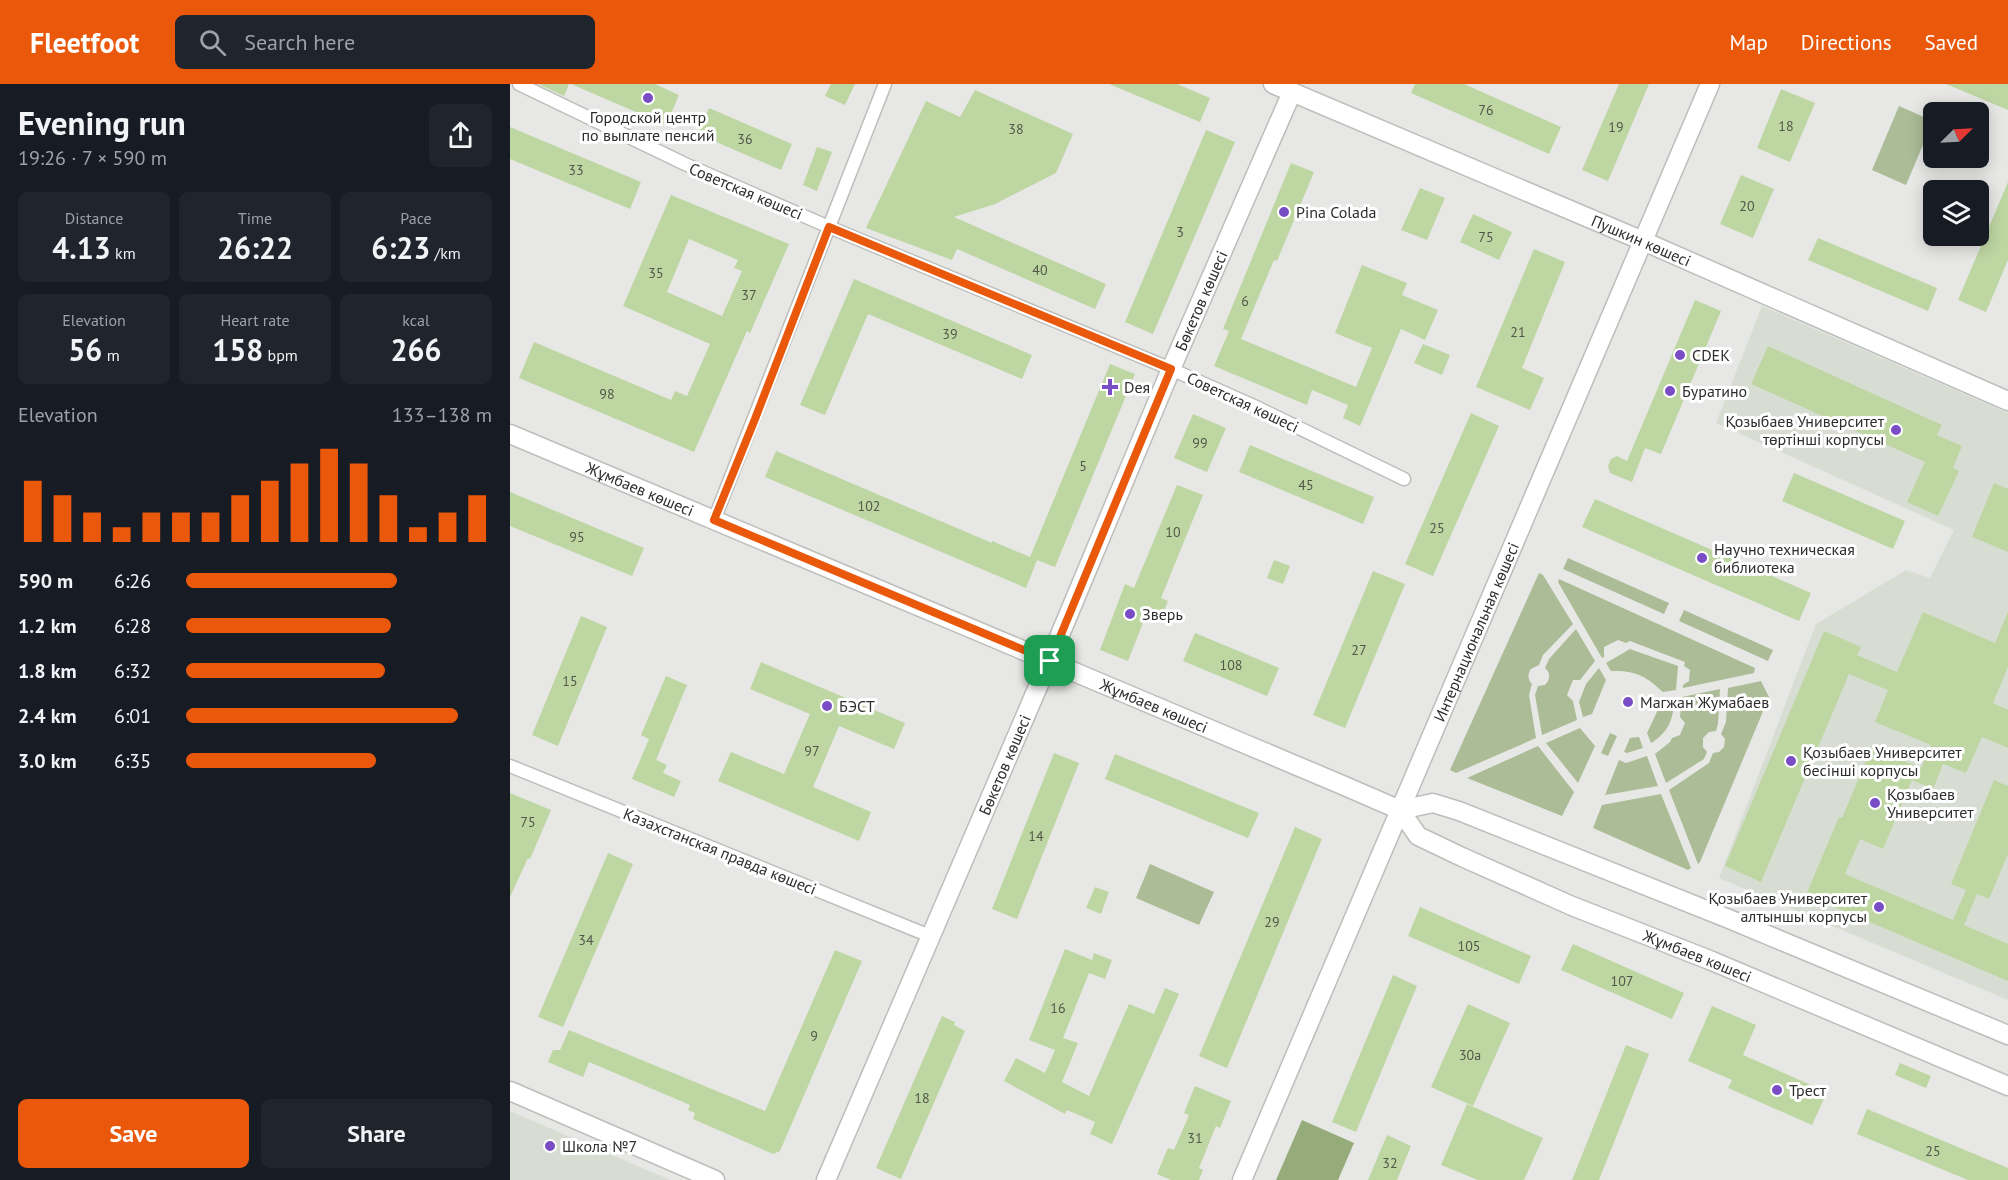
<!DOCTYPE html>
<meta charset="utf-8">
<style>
:root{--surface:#171b24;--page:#20242c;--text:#f1f3f6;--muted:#9ea1a6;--accent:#ea580c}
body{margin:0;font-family:"PT Sans",sans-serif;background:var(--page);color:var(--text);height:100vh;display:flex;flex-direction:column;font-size:22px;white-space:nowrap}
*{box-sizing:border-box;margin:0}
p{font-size:20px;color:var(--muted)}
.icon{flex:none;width:33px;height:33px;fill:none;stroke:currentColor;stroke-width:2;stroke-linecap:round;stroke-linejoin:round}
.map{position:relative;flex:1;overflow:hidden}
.drawer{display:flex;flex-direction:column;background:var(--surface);width:510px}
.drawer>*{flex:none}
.needle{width:39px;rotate:66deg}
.tools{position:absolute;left:1413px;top:18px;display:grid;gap:12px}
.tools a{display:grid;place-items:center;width:66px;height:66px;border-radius:9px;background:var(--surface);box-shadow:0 3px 15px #0003;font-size:30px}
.pin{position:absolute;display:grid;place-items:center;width:51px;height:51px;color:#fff;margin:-26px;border-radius:12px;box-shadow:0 3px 9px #0006}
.round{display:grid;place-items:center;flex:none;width:63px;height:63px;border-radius:9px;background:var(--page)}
.overview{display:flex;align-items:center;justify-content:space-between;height:102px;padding:0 18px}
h1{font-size:33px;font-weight:700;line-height:45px}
.metrics{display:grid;grid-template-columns:repeat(3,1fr);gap:9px;height:102px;padding:6px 18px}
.metrics div{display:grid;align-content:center;border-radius:9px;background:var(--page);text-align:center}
.metrics b{font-size:30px;font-weight:700}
.metrics small{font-size:16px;font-weight:400}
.metrics p{font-size:16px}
.chart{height:168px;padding:12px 18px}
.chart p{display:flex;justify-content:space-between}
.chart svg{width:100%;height:108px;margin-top:6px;stroke:var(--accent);stroke-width:6}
.button{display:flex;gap:12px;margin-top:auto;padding:12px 18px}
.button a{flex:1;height:69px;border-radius:9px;background:var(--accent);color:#fff;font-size:24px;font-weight:700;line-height:69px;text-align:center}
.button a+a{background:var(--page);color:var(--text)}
ul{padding:0 18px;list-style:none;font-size:20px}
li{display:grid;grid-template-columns:96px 72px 1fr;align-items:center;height:45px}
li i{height:15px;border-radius:8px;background:var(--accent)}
header{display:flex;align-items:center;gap:36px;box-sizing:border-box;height:84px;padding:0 30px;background:var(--accent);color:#fff}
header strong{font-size:28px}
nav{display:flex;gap:33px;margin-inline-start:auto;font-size:21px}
.search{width:420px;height:54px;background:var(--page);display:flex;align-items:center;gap:15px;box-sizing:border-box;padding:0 21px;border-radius:9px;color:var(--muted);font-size:22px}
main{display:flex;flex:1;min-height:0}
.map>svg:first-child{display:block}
.built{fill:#d8ddd3}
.green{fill:#abbc97}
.forest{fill:#95ac7a}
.building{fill:#bed6a2;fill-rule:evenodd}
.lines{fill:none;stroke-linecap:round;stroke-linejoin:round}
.street-casing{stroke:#bdbebb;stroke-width:15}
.secondary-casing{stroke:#bdbebb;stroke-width:21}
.street{stroke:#fff;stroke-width:12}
.secondary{stroke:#fff;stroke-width:18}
.route-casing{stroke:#fff;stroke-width:12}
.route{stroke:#ea580c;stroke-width:8}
.poi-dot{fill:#794dc5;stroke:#fff;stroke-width:2}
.labels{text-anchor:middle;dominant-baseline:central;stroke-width:6;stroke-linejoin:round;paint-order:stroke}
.number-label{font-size:14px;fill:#51584a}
.poi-label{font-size:16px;fill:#2d2e2d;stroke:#fff;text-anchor:start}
.street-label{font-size:16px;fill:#2d2e2d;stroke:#fff}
</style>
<header>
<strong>Fleetfoot</strong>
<div class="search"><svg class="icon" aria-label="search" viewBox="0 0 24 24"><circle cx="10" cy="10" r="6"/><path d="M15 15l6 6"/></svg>Search here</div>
<nav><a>Map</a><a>Directions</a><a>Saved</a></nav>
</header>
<main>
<section class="drawer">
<div class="overview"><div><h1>Evening run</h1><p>19:26 · 7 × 590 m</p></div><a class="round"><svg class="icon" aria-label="share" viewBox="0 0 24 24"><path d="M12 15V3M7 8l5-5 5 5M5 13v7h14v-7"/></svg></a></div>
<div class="metrics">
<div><p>Distance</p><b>4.13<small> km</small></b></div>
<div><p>Time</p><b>26:22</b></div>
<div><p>Pace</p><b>6:23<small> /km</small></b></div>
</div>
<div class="metrics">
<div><p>Elevation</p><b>56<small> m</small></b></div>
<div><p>Heart rate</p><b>158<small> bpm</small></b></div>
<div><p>kcal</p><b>266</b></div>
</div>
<div class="chart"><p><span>Elevation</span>133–138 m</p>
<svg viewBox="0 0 160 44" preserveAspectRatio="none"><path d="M5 44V19M15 44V25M25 44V32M35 44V38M45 44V32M55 44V32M65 44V32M75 44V25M85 44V19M95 44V12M105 44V6M115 44V12M125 44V25M135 44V38M145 44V32M155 44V25"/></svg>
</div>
<ul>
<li><b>590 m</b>6:26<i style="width:69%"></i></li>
<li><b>1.2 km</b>6:28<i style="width:67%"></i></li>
<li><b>1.8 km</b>6:32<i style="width:65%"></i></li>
<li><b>2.4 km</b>6:01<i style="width:89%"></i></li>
<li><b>3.0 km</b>6:35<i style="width:62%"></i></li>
</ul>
<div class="button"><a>Save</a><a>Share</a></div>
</section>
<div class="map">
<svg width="1498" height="1096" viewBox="0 0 1498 1096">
<rect width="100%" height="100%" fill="#e7e8e5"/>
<g class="built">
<path d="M1252,222L1498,329V916L1209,794L1306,540L1396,486L1420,494L1444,446L1206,339Z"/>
<path d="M0,1027L160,1096H0Z"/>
</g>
<g class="green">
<path d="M1389,22L1423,37L1396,101L1362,86Z"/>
<path d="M1058,474L1159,519L1154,530L1053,485Z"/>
<path d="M1029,489L1033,491L1063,540L1033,571L1029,581L1021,585C1017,590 1018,596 1022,600L1019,611L1026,654L946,689L940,686Z"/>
<path d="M1049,495L1245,584L1244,589L1173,604V601L1179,597L1180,586L1174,582L1175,578L1120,557L1116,559L1108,556L1094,563V573L1092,574L1048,498Z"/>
<path d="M1174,526L1263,566L1258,577L1169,537Z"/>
<path d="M1066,545L1085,577L1070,596H1063L1057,611L1063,617L1067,636L1032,651L1025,611L1028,602L1035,601C1040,596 1041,589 1035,584L1039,575Z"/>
<path d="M1120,565L1168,582L1166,606L1153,608C1136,592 1125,586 1101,587L1096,579Z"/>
<path d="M1089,584L1096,596L1082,630L1073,633L1069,618L1076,600Z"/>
<path d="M1251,597L1259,613L1190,778L1188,780L1159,706L1199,679L1203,669L1209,668L1214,663L1215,655L1211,650L1216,638L1218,604Z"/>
<path d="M1210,605L1208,640L1206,647L1199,648L1193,654V663L1197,668L1194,675L1156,699L1145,670L1160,658L1162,654L1170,651L1175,639L1170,633L1172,613Z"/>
<path d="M1165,614C1163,635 1159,648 1141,659L1137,649L1152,617Z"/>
<path d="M1070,644L1085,662L1068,699L1036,659Z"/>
<path d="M1100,649L1107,652L1098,672L1091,669Z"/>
<path d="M1129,653L1133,664L1117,669L1114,668L1120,654Z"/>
<path d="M1028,662L1064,708L1052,732L957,694Z"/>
<path d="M1137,672L1148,702L1095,711L1109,676L1116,679Z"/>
<path d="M1151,710L1181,784L1178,786L1083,744L1092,721Z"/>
<path d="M640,780L704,808L689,841L626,814Z"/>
</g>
<path class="forest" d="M792,1036L844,1059L828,1096H766Z"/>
<g class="building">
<path d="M28,0H59L54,12Z"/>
<path d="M61,0H145L169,11L156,41Z"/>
<path d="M321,0H345L335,21L315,12Z"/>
<path d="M599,0H667L700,14L690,38Z"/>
<path d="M905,0H954L1051,43L1039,70L901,9Z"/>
<path d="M1109,0H1139L1098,97L1072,86Z"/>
<path d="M1436,0H1498V26Z"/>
<path d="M1271,5L1305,19L1280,78L1247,64Z"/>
<path d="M465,6L563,50L546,89L485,120L444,133L596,200L585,225L447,165L442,176L356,144L416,17L450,33Z"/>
<path d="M199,24L282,60L271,86L188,50Z"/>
<path d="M0,43L131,98L120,125L0,75Z"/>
<path d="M696,46L725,58L643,250L615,238Z"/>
<path d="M307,63L322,68L307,107L293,101Z"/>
<path d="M781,79L804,88L767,177L764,176L731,255L846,303L862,264L825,249L852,181L897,199L892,211L928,226L915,256L891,245L850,342L833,334L838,321L802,306L797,321L704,282L719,247L713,245Z"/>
<path d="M1231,91L1264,105L1243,154L1210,140Z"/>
<path d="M1498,98V176L1476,228L1448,216Z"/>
<path d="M910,104L935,114L917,156L891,146Z"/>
<path d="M161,111L279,160L240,249L237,247L184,368L9,294L24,258L161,316L165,307L177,312L200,260L113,222ZM179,155L228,176L224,184L232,187L212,232L157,208Z"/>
<path d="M963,130L1002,148L989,176L950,158Z"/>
<path d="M1308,154L1427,204L1418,227L1298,176Z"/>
<path d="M1024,165L1055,178L1012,284L1034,294L1020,326L966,303Z"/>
<path d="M344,195L522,271L512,295L358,230L315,331L290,321Z"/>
<path d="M1185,216L1211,227L1151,370L1135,364L1122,398L1100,389L1098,382L1101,375L1107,372L1117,377Z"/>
<path d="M913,260L940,271L932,291L904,279Z"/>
<path d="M1258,262L1432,341L1427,351L1452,362L1443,384L1449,387L1428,432L1397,418L1415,378L1241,300Z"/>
<path d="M600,280L625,290L545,483L527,476L516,504L255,393L266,367L482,459V457L520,473Z"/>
<path d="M961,329L989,342L923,492L895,480Z"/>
<path d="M683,330L716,344L697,388L664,374Z"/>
<path d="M740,361L864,413L853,440L729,388Z"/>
<path d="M1284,389L1395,437L1383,465L1272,417Z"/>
<path d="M1484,399L1498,405V468L1462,453Z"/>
<path d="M667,401L693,411L651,514L658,517L650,537L636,531L618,577L590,566L615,500L624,504Z"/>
<path d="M0,408L134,464L122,492L0,442Z"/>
<path d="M1085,415L1301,509L1289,537L1072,443Z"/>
<path d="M764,476L780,482L773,500L757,494Z"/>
<path d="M863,487L895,500L835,644L803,631Z"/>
<path d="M1413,528L1485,559L1498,528V583L1483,619L1498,626V664L1472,653L1456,689L1433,680L1423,705L1402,696L1373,765L1350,755L1335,790L1443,836L1456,806L1441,800L1484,696L1498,702V770L1479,815L1467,810L1454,841L1498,860V897L1296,811L1329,733L1332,734L1362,663L1411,684L1421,661L1365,638L1378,606L1339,590L1251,798L1215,782L1314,547L1351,563L1347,571L1387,588Z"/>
<path d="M71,532L97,543L48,662L22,651Z"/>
<path d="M685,549L769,584L757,612L673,577Z"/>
<path d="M251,578L395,639L384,665L329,642L303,703L361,728L349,757L208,697L221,668L274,690L300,630L240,605Z"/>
<path d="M156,592L177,601L146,676L157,681L153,689L171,697L164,713L122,695L139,655L131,651Z"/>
<path d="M544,669L569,679L507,835L482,825Z"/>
<path d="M605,670L749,729L738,754L595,695Z"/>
<path d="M0,709L41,726L20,775L18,774L0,813Z"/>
<path d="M785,743L812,755L717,984L689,972Z"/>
<path d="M98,769L123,780L53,943L28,933Z"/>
<path d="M585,803L599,808L591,830L576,824Z"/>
<path d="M910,823L1021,872L1009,900L898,852Z"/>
<path d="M1063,860L1174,909L1162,935L1051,886Z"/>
<path d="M555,865L582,876L584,869L602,876L595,895L579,889L553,954L568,959L552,998L579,1012L619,920L644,930L655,904L669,910L602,1060L580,1050L585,1038L557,1026L555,1030L494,997L506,974L535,989L545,966L519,956Z"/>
<path d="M325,866L352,877L270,1067L263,1070L183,1035L185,1029L178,1026L180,1021L79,978L73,993L38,978L43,966H50L59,946L255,1027Z"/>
<path d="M883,891L907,902L846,1048L822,1038Z"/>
<path d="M958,920L1000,939L963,1022L921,1003Z"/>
<path d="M1202,922L1246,941L1233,971L1317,1008L1302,1041L1218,1004L1222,996L1178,977Z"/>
<path d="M432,932L445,938L444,941L455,947L391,1095L366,1084Z"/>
<path d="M1116,961L1139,970L1089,1096H1062Z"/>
<path d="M1390,979L1421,992L1416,1004L1385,991Z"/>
<path d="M685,1002L721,1017L710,1044L706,1042L689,1084L693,1086L689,1096H661L647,1090L658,1064L664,1066L679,1031L674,1029Z"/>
<path d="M957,1020L1033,1054L1014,1096H968L931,1081Z"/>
<path d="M1357,1025L1498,1084V1096H1458L1347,1050Z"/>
<path d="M877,1051L901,1062L887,1096H858Z"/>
</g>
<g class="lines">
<defs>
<g id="street">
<path d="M9,0L175,80L319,143L661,285L744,322L894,395"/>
<path d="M204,436L375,0"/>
<path d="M0,682L420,852"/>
</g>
<g id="secondary">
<path id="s1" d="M763,0L1133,157L1498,317"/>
<path id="s2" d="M0,350L830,700L890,726L908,752L952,773L1062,822L1202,877L1498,1002"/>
<path d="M890,726L923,719L949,727L1219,835L1498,951"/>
<path d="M0,1007L205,1096"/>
<path id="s3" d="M316,1096L539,577L661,285L782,8"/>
<path id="s4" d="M732,1096L1200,0"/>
</g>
</defs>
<use href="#street" class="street-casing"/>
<use href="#secondary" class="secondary-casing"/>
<use href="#street" class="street"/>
<use href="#secondary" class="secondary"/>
</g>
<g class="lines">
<defs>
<path id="route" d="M319,143L661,285L540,577L204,436L245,335Z"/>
</defs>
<use href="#route" class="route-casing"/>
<use href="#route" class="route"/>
</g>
<g class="poi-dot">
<circle cx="138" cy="14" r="6"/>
<circle cx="774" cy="128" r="6"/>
<circle cx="1170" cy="271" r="6"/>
<path d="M597 294h6v6h6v6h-6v6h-6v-6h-6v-6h6z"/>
<circle cx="1160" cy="307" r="6"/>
<circle cx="1386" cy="346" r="6"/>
<circle cx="1192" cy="474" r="6"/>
<circle cx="620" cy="530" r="6"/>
<circle cx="1118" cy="618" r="6"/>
<circle cx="317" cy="622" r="6"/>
<circle cx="1281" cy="677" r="6"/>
<circle cx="1365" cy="719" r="6"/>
<circle cx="1369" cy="823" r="6"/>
<circle cx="1267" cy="1006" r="6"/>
<circle cx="40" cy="1062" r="6"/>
</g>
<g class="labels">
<g class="number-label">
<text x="976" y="26">76</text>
<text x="1276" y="42">18</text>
<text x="1106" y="43">19</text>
<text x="506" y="45">38</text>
<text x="235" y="55">36</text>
<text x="66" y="86">33</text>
<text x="1237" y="122">20</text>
<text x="670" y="148">3</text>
<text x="976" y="153">75</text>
<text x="530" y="186">40</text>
<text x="146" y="189">35</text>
<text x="239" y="211">37</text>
<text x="735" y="217">6</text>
<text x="1008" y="248">21</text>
<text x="440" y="250">39</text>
<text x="97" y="310">98</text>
<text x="690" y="359">99</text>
<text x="573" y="382">5</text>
<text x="796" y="401">45</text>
<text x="359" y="422">102</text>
<text x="927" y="444">25</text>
<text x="663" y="448">10</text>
<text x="67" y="453">95</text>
<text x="849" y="566">27</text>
<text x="721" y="581">108</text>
<text x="60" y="597">15</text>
<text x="302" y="667">97</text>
<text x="18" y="738">75</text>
<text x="526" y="752">14</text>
<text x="762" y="838">29</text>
<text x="76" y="856">34</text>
<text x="959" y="862">105</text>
<text x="1112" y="897">107</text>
<text x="548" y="924">16</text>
<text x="304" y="952">9</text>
<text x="960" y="971">30а</text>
<text x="412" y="1014">18</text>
<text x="685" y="1054">31</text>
<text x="1423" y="1067">25</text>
<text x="880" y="1079">32</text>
</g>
<g class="poi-label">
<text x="138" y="33" text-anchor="middle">Городской центр<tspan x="138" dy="18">по выплате пенсий</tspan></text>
<text x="786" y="128">Pina Colada</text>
<text x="1182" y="271">CDEK</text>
<text x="614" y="303">Deя</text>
<text x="1172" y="307">Буратино</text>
<text x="1374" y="337" text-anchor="end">Қозыбаев Университет<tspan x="1374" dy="18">төртінші корпусы</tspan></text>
<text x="1204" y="465">Научно техническая<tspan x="1204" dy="18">библиотека</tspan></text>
<text x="632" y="530">Зверь</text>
<text x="1130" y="618">Магжан Жумабаев</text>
<text x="329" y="622">БЭСТ</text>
<text x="1293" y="668">Қозыбаев Университет<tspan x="1293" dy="18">бесінші корпусы</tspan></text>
<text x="1377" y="710">Қозыбаев<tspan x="1377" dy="18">Университет</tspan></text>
<text x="1357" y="814" text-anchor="end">Қозыбаев Университет<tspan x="1357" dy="18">алтыншы корпусы</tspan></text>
<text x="1279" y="1006">Трест</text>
<text x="52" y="1062">Школа №7</text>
</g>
<g class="street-label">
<text transform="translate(236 107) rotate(23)">Советская көшесі</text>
<text stroke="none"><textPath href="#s1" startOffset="400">Пушкин көшесі</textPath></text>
<text stroke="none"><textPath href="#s3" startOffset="956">Бөкетов көшесі</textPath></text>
<text transform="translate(733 318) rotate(25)">Советская көшесі</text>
<text stroke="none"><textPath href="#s2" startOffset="141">Жұмбаев көшесі</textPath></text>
<text stroke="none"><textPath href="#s4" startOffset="596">Интернациональная көшесі</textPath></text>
<text stroke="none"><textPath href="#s2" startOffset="699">Жұмбаев көшесі</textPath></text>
<text stroke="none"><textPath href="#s3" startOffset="452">Бөкетов көшесі</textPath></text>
<text transform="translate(210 767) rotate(22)">Казахстанская правда көшесі</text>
<text stroke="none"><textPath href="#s2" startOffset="1302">Жұмбаев көшесі</textPath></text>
</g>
</g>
</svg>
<div class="tools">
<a><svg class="needle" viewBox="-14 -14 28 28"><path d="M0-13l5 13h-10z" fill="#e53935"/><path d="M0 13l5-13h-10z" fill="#9ea1a6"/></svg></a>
<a><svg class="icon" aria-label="layers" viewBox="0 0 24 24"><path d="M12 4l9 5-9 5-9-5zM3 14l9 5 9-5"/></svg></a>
</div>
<div class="pin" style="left:540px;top:577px;background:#1e9e55"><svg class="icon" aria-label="arrive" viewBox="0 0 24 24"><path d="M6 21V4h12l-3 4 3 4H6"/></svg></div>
</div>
</main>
